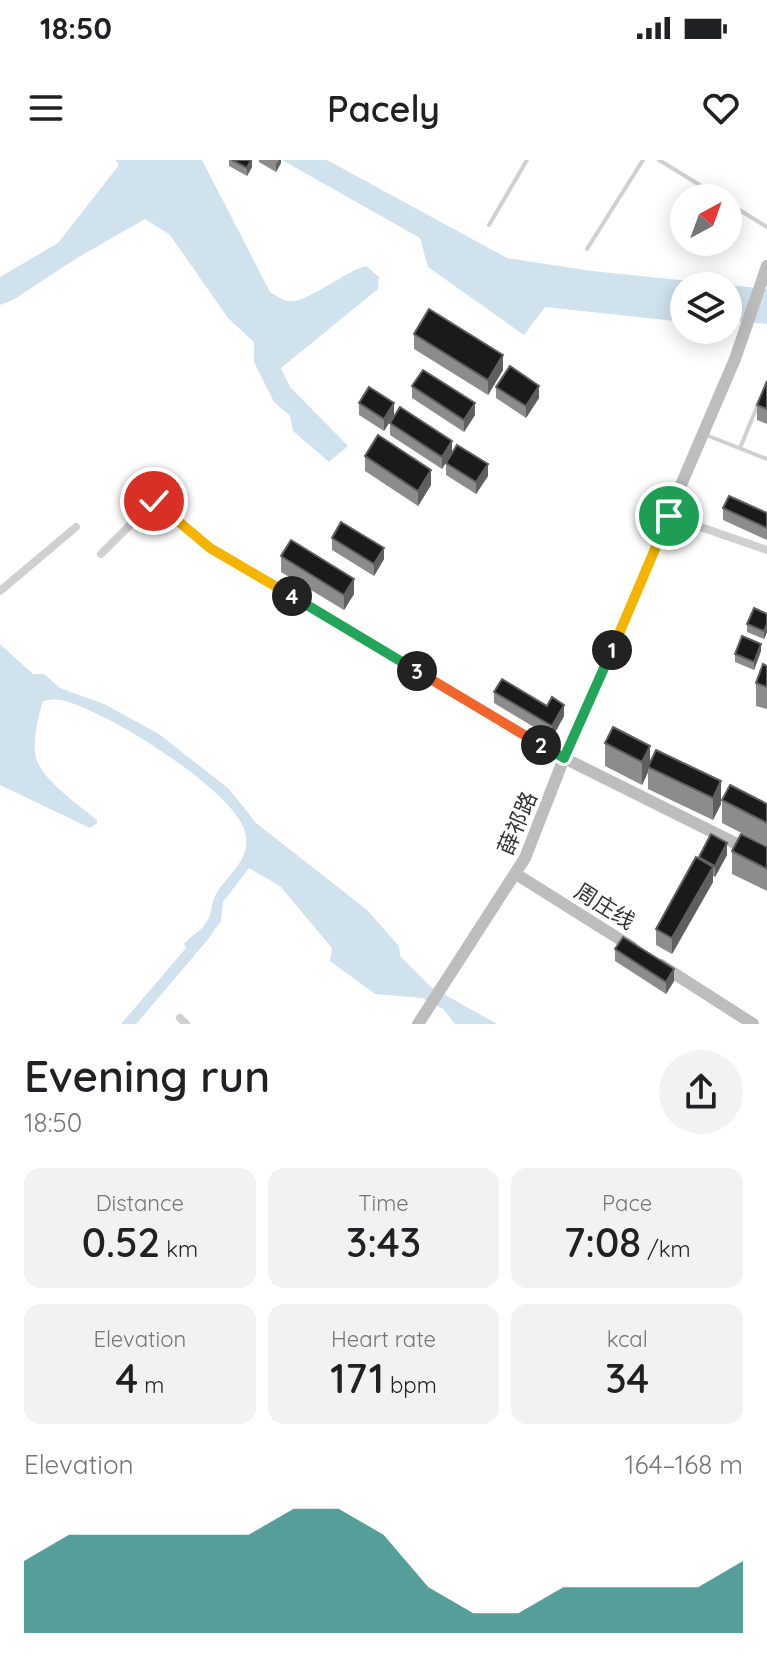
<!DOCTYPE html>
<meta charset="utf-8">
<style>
:root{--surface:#fff;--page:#f2f2f2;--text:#202124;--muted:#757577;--accent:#0f766e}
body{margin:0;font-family:Quicksand,"Noto Sans SC",sans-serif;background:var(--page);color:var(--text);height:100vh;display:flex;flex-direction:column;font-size:30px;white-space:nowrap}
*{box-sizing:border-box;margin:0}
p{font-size:26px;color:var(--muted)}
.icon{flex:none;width:44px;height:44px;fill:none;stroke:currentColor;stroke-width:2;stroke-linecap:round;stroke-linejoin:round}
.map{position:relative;height:864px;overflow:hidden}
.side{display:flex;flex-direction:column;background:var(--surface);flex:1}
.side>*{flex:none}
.needle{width:52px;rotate:41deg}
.controls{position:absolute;left:670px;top:24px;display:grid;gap:16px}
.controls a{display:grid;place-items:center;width:72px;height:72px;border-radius:50%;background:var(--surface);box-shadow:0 4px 20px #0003;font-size:40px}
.pin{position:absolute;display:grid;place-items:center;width:68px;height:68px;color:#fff;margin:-34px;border:4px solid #fff;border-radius:50%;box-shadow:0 2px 8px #0007}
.km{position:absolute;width:40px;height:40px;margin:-20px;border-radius:50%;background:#222;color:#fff;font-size:22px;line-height:40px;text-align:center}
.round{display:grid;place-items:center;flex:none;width:84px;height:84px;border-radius:42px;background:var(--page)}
.headline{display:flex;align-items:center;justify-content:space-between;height:136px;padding:0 24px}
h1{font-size:44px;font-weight:600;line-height:60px}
.figures{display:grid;grid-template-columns:repeat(3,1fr);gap:12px;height:136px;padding:8px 24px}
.figures div{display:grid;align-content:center;border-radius:16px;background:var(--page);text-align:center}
.figures b{font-size:40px;font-weight:600}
.figures small{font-size:22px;font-weight:400}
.figures p{font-size:22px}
.chart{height:224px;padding:16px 24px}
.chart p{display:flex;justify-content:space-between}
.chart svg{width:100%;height:144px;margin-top:8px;fill:var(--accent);opacity:.7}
.status{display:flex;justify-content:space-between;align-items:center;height:56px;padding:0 40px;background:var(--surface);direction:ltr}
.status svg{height:22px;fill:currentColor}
header{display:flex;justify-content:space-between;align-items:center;height:104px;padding:0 24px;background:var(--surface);font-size:36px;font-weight:600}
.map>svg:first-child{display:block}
.water{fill:#cfe2ee}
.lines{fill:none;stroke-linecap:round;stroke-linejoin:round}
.lane{stroke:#d0d0d0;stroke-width:4}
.street{stroke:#d0d0d0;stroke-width:8}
.secondary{stroke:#bdbdbd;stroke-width:12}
.wall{fill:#8c8c8c}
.shaded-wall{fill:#5f5f5f}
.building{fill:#1a1a1a;stroke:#5f5f5f;stroke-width:2}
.split-1-casing{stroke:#fff;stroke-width:16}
.split-2-casing{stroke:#fff;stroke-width:16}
.split-3-casing{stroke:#fff;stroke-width:16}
.split-4-casing{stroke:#fff;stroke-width:16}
.split-5-casing{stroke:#fff;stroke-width:16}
.split-1{stroke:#f5b400;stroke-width:10}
.split-2{stroke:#22a559;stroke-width:10}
.split-3{stroke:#f0652b;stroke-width:10}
.split-4{stroke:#22a559;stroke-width:10}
.split-5{stroke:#f5b400;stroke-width:10}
.labels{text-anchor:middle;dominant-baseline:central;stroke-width:8;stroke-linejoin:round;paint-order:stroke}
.street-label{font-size:22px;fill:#333;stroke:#fff}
</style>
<div class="status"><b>18:50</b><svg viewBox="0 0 49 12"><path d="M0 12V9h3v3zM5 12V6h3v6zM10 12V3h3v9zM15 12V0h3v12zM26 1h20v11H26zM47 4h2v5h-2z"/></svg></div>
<header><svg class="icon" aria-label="menu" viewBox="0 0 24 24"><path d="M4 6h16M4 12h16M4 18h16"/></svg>Pacely<svg class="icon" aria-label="heart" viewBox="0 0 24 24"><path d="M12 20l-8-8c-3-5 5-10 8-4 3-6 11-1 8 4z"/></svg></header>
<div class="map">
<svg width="767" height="864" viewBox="0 0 767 864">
<rect width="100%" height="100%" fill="#fff"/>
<g class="water">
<path d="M116,0H202L270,132C275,135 282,140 288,141C305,145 345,111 366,106L379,117L378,129L281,208L290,227L348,286L329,302L293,271L290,256L274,242L254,202V182L228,158L170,75L145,59L77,98L13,140L0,145V117L58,83L119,5Z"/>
<path d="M282,0H327L507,98L592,111L767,129V164L736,161L728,164V126H684V162L545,147L524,175L428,107L420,78Z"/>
<path d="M0,484L33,514H44L60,528L104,544L159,574L229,629L256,663L367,750L399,786L400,796L431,827L497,864H455L443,849L422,838L375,834L330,801L332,788L280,726L249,708L223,742L221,761L205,783L136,864H121L186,788L184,784C190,776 200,772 206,763C212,755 211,743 216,734C228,714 249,702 246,676C241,633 102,548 61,540C55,539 49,540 43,541C38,557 32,581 36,598C41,619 80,646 97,660V663L90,668L0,625Z"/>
</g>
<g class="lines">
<g class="lane">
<path d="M659,0L721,38"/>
<path d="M728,43L767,67"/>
<path d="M489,65L527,0"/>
<path d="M587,89L643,0"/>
<path d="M706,275L767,299"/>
<path d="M740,288L759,242"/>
</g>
<g class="street">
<path d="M669,356L767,390"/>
<path d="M101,394L154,341L210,388L564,598"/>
<path d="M0,431L76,367"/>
<path d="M180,858L186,864"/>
</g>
<g class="secondary">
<path d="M564,598L767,699"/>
<path d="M516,714L632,787"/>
<path d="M661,805L753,864"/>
<path d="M418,864L525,698L564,598L735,199L767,106"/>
</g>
</g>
<g class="wall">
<path d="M229,0H252V7L247,16L229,6Z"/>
<path d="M259,0H281V3L276,12L259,2Z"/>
<path d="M414,174L503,210L488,235L414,189Z"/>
<path d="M767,221V264L757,260V245Z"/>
<path d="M412,226L475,255L464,272L412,238Z"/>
<path d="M496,227L539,238L526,258L496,238Z"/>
<path d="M359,243L394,255L384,271L359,255Z"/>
<path d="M390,263L452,292L488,316L476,334L446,315V303L450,297L442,309L390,275Z"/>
<path d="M365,296L431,325L418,346L365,311Z"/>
<path d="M723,348L767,353V380L723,360Z"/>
<path d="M332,378L384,399L374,416L332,390Z"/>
<path d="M281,396L354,434L344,450L281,412Z"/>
<path d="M767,454V472L764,479L747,472V464Z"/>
<path d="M761,491L754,510L735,502V494Z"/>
<path d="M767,506V549L756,546V523Z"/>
<path d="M494,532L564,556L552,578L494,543Z"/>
<path d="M605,583L650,603L656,590L721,644L713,660L648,629V612L642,625L605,606Z"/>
<path d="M722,640L767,644V686L722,663Z"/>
<path d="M767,687V731L732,714V691Z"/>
<path d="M727,695L715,717L713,716V722L672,794L656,785V769L699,699V697Z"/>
<path d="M615,789L674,821L666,834L615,801Z"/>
</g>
<g class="shaded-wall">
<path d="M252,0V7L247,16V8Z"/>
<path d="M279,0H281V3L276,12V4Z"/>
<path d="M503,195V210L488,235V220Z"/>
<path d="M539,226V238L526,258V246Z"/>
<path d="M394,243V255L384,271V259Z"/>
<path d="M475,243V255L464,272V260Z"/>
<path d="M452,281V292L442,309V297Z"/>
<path d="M488,304V316L476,334V322Z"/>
<path d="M431,310V325L418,346V331Z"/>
<path d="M384,388V399L374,416V404Z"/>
<path d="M354,419V434L344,450V435Z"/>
<path d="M767,464V472L764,479V471Z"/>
<path d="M761,484V491L754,510V502Z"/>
<path d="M564,545V556L552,578V566Z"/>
<path d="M650,586V608L648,607V612L642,625V602Z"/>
<path d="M721,621V644L713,660V638Z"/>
<path d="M727,683V695L715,717V706Z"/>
<path d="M713,707V722L672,794V778Z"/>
<path d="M674,809V821L666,834V822Z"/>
</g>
<g class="building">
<path d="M232,0H251L247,8Z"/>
<path d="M429,149L503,195L488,220L414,174Z"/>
<path d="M510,206L539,226L526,246L496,227Z"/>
<path d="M423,210L475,243L464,260L412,226Z"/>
<path d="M767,221V249L757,245Z"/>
<path d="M369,227L394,243L384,259L359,243Z"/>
<path d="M400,247L452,281L442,297L390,263Z"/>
<path d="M378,275L431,310L418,331L365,296Z"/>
<path d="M457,285L488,304L476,322L446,303Z"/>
<path d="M729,336L767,353V368L723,348Z"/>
<path d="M341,362L384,388L374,404L332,378Z"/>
<path d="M291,380L354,419L344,435L281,396Z"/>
<path d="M754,448L767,454V464L764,471L747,464Z"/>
<path d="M742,476L761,484L754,502L735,494Z"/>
<path d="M763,504L767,506V527L756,523Z"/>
<path d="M502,519L547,546L552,537L564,545L552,566L494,532Z"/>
<path d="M613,567L650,586L642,602L605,583Z"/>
<path d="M656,590L721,621L713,638L648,607Z"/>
<path d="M730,625L767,644V663L722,640Z"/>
<path d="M711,674L727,683L715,706L699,697Z"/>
<path d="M741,674L767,687V709L732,691Z"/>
<path d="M696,697L713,707L672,778L656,769Z"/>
<path d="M623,777L674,809L666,822L615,789Z"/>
</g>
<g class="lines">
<defs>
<path id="split-1" d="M612,490L669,356"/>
<path id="split-2" d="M541,585L564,598L612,490"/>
<path id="split-3" d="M417,511L541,585"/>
<path id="split-4" d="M292,436L417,511"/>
<path id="split-5" d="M154,341L210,388L292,436"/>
</defs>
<use href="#split-1" class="split-1-casing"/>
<use href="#split-2" class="split-2-casing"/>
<use href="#split-3" class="split-3-casing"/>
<use href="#split-4" class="split-4-casing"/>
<use href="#split-5" class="split-5-casing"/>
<use href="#split-1" class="split-1"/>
<use href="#split-2" class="split-2"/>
<use href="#split-3" class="split-3"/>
<use href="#split-4" class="split-4"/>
<use href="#split-5" class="split-5"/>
</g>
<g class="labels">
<g class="street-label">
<text transform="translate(517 663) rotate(-67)">薛祁路</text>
<text transform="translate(605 746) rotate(32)">周庄线</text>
</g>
</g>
</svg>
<div class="controls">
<a><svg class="needle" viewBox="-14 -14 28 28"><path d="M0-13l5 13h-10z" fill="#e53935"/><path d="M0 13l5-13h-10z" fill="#757577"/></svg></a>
<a><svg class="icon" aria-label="layers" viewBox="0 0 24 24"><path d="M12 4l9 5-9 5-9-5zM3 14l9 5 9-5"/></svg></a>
</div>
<div class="pin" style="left:669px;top:356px;background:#1e9e55"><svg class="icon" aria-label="arrive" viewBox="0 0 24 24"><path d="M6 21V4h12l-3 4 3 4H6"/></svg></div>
<div class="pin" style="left:154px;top:341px;background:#d93025"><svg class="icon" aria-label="check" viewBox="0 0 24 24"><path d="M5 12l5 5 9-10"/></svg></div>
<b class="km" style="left:612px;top:490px">1</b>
<b class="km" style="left:541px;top:585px">2</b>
<b class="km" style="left:417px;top:511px">3</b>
<b class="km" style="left:292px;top:436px">4</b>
</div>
<section class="side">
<div class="headline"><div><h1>Evening run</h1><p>18:50</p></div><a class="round"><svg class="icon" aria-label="share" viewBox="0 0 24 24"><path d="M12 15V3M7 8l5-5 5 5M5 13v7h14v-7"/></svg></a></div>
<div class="figures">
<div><p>Distance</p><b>0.52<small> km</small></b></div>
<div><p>Time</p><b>3:43</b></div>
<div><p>Pace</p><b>7:08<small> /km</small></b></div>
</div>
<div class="figures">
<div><p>Elevation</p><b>4<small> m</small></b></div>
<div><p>Heart rate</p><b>171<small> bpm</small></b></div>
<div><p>kcal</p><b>34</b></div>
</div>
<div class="chart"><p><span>Elevation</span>164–168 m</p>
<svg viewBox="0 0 160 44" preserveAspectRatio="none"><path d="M0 44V22L10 14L20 14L30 14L40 14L50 14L60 6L70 6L80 14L90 30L100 38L110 38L120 30L130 30L140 30L150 30L160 22V44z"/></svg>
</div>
</section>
